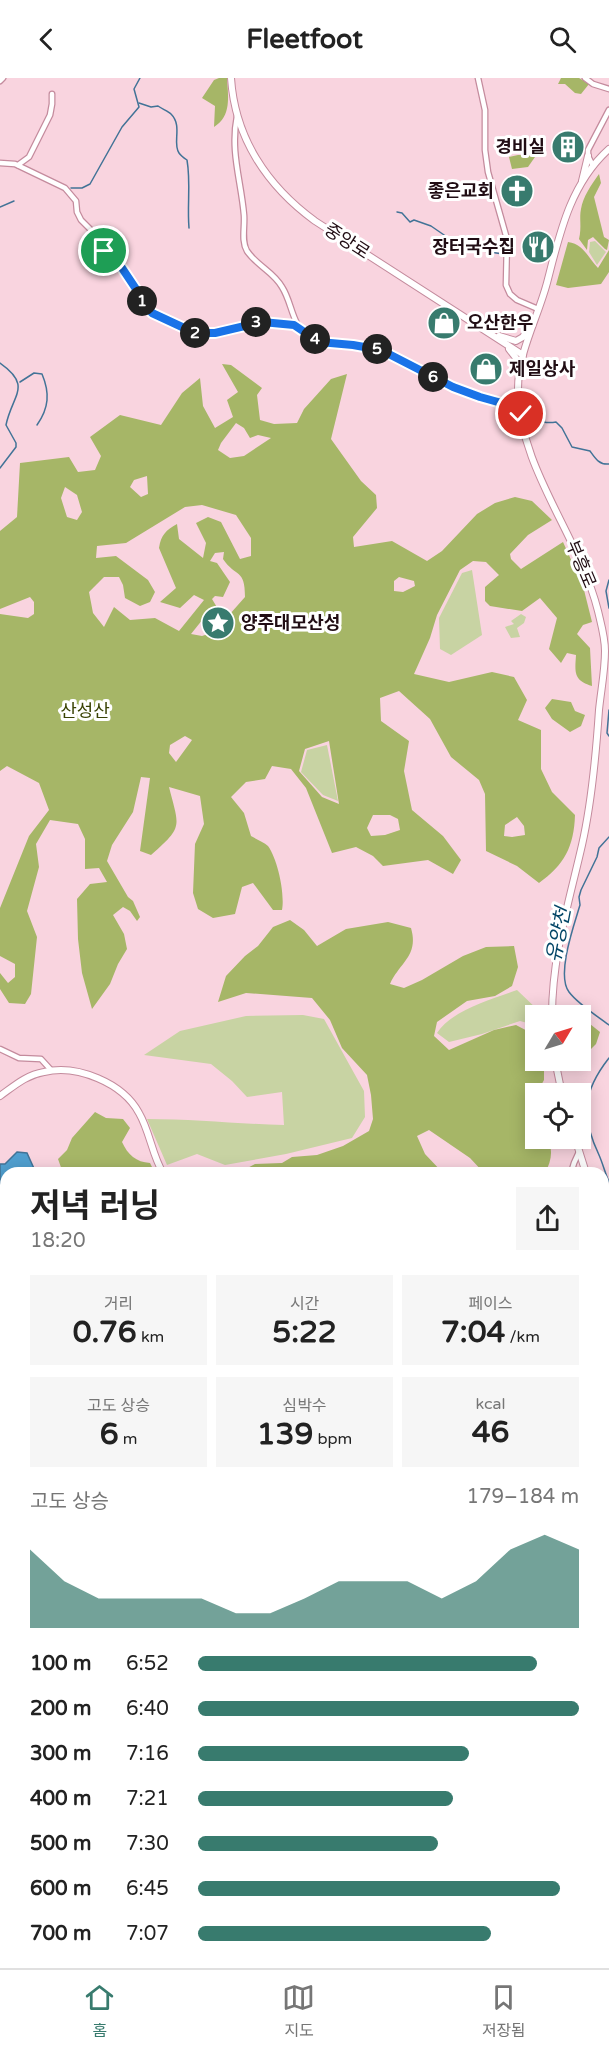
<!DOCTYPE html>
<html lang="ko">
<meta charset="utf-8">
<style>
:root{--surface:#fff;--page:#f6f6f6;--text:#222;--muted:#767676;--line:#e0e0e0;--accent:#387b6e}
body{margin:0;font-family:"Varela Round","Noto Sans KR",sans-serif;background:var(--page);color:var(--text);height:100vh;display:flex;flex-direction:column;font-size:22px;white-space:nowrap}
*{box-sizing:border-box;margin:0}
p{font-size:20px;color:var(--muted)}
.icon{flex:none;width:33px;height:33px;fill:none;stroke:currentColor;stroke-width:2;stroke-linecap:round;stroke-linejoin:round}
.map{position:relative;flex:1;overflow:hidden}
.drawer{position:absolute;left:0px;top:1089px;width:609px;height:801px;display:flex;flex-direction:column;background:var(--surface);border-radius:18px 18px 0 0;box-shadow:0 3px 15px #0003}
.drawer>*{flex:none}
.needle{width:39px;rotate:52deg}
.fabs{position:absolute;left:525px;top:927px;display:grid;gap:12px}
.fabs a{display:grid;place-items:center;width:66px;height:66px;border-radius:0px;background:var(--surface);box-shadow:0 3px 15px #0003;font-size:30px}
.pin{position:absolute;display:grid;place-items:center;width:51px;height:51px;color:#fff;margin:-26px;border:3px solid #fff;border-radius:50%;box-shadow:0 2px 6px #0007}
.km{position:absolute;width:30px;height:30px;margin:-15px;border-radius:50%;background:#222;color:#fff;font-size:16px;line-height:30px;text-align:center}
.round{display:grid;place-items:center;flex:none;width:63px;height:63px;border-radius:0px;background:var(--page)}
.summary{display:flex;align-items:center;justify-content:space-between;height:102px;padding:0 30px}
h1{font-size:33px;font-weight:700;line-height:45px}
.stats{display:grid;grid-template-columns:repeat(3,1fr);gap:9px;height:102px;padding:6px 30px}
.stats div{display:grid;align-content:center;border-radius:0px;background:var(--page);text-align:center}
.stats b{font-size:30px;font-weight:700}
.stats small{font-size:16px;font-weight:400}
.stats p{font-size:16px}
.chart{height:168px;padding:12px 30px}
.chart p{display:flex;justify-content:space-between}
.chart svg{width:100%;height:108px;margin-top:6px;fill:var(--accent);opacity:.7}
ul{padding:0 30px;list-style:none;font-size:20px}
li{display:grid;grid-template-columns:96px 72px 1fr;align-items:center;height:45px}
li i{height:15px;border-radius:8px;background:var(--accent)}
header{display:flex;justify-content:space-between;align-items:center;height:78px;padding:0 30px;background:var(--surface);font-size:27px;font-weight:700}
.tabs{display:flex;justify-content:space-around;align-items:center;height:84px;border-top:2px solid var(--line);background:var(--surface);font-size:16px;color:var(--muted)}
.tabs a{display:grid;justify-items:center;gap:3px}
.tabs .on{color:var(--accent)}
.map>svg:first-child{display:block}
.green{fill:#c8d3a3}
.forest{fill:#a6b667;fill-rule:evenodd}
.water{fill:#509fcf;stroke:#427397;stroke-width:1.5}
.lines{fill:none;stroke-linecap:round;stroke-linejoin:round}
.stream{stroke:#427397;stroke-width:1.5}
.street-casing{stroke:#c48b9d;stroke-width:7}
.secondary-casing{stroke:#c48b9d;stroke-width:8}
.street{stroke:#fff;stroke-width:4.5}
.secondary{stroke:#fff;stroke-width:6}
.route-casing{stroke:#fff;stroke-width:12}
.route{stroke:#1a73e8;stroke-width:8}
.labels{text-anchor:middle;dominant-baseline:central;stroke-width:6;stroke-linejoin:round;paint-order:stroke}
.poi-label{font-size:18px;font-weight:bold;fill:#210d14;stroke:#fff;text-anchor:end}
.street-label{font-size:18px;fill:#210d14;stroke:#fff}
.park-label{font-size:18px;fill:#394203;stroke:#fff}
.water-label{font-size:20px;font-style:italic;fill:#044667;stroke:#fff}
</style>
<header><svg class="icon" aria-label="back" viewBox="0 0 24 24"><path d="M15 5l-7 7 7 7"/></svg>Fleetfoot<svg class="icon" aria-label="search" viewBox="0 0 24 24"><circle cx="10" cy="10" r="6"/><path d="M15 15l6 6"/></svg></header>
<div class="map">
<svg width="609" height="1890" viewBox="0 0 609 1890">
<rect width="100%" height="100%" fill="#f9d4df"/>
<g class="green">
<path d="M595,163L606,174L597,187L589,174L590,164Z"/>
<path d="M472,492L482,557L451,577L440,571L439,540L462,495Z"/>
<path d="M521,536L526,539L524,545L517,550L520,559L511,560L505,549L514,546L511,543Z"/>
<path d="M327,667L338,723L323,717L301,694L307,672Z"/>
<path d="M517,912L540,934L541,937L536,938L535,947L520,943L482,956L449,964L437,955C452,932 492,921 517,912Z"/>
<path d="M303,937L324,941L364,1013L365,1039L352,1060L286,1076L225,1087L197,1076L167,1087L147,1041C193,1041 238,1046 284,1047L282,1014L247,1019L232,1003L211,986L144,977L180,953L246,938Z"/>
</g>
<g class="forest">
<path d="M219,0H227C228,18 232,38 214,49L215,28L202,20L214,2Z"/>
<path d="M561,0H579L589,6L581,16L575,15L565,6H558Z"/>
<path d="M518,77H532L535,79L528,89L512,91L509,79Z"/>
<path d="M599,96L601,105L594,119L604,159L609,162L607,172L605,171L593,159L588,162L587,172L579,161C582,149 579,140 581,131C583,119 591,107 599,96Z"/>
<path d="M568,164C584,166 588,180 598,190L609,172V194L601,206L568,210L556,207Z"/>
<path d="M222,286L231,287L262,310L257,317L260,342L274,346L297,345L304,331L331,301L347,296L331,361L361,403L376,417L377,430L353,459L354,469L392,463L427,483L442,473L477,436L495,425L515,419L532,423L552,442L528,457L510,476L511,481L521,491L563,464L583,508L592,544L583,547L577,556L590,570L592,608C573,602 575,594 576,577L567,575L561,585L549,571L557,540L540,520L522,533L490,528L485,523V509L499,497L486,484L473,483L460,492L437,537L430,560L414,596L449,604L492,594L514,599L527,622L518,642L541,652V691L552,714L575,737C574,769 564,787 539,805L517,788L486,773L485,716L479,702L451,679L430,641L399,613L380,620L381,643L409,663L404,693L412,732L443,758L461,782L453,796L428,782L383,788L373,778L356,769L332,775L306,710L291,691L272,688L265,701L246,704L231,719L244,735L251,758C256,761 264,764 268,768C278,782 285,816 282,832H273L253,805L242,809L235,836L213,840L198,831L193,815L195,766L204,746L200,718L169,709C179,749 184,748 151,777L140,773L150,700L141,699L133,734L112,767L107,783L128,819L133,823L140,839L137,843L130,833L123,829L113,837L124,856L127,871L118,886L110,906L92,931L82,895L78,861L77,821L90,806L107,804L99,790L85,791V761L78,746L50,742L36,766L39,789L27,833L37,859L31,916L25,926L9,925L0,911V895L8,905L15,899V886L0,878V830L29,758L49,732L39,705L7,688L0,693V536L28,540L34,536V524L30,519L0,531V453L17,439L20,385L69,379L78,394L95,392L101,378L90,359L120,337L161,347L182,315L200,300L203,328L215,350L233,339L227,322L238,314ZM236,345L244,350L250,360L258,357L271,360L244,378L230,380L218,372L221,365ZM147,398L148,416L141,419L130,409L134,402ZM65,409L77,417L82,434L77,442L67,439L61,420ZM202,427L236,437L251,460V478L240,481L221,444L208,439L196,445L206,465L203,480L179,461L177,446C166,452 161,457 159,470L176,510L160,524L180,530L194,517L204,522L179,553L155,540L130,542L114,529L104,549L93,535L89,514L104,499H119L123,507L125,520L140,528L150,524L155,514L148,502L116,478L96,480L97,468L126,465L185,429ZM224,474L223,481C236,500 245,490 245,519L214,554L202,558L191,556L211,531H218L212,521L215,518L223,519L230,504L217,485L210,483L215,475ZM399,499L414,503L415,508L403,514L394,513V503ZM185,658L192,662L176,684L169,675L170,667ZM329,663L339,726L322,719L299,693L305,671ZM373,737H390L398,741L400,752L385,757L371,758L367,750ZM517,739L524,748L525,757L512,759L504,758L505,747Z"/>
<path d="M552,621L571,624L575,633L585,637L581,648L570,654L552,641L545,630Z"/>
<path d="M290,842L304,852L317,868L346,851L388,844L411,850C419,878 400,884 390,906L404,910L422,902L463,878L486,869L514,868L518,889L512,908L495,918L467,923L437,944L434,958L449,972L494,952L516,947L535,957L536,982L544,983V1002L533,1022L535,1034L536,1060L547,1061C554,1072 551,1084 545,1095H484L470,1080L429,1052L417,1058L425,1076L443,1095H238L255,1086L282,1085L292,1079L317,1077L343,1068L369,1053L373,1041L371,1017L367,997L342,970L330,942L312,920L246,915L218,924L226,898L245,878L258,868L273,849Z"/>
<path d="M580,938L600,954L596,966L581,981Z"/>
<path d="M95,1034L106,1040L123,1041L130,1050L122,1064C128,1077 136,1084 150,1085L155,1095H63L58,1081L67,1072L72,1060Z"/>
<path d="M6,1136V1268L4,1270L0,1268V1140Z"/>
<path d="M603,1616H609V1811L603,1810Z"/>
<path d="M6,1748V1802L0,1797V1760Z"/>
<path d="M22,1884H119V1890H103L97,1888L91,1890H15L22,1887Z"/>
<path d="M142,1884H274L275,1890H192L183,1884L162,1886L160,1890H141Z"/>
<path d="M355,1884H414L410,1885L407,1890H346Z"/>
</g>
<g class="water">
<path d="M17,1074L27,1075L36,1095H6V1127L0,1133V1086H5Z"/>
<path d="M0,1274L6,1277V1357H0Z"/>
</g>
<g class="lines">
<g class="stream">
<path d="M139,25L151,29L158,28C162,31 168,33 171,36C183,48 172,65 179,75C181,78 184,80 187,82C191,105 187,127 189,150"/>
<path d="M71,110H82L90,106L122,49L139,29L134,11L140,0"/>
<path d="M0,129L14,123"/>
<path d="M397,134L402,135L410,144L414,142L431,148L463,170L503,176"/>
<path d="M0,285C33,308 12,317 6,347L16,365V369L0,390"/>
<path d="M20,304L34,295L42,296C50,315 49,330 37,347"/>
<path d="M531,339C539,343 546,346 556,344L562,350L572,369L590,373C595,380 599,387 609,386"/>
<path d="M609,502L606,513L609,530"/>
<path d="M609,632L607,655L609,658"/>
<path d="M609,759L599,770L597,779L581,812L579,819L580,827C574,847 556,897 569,914C579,927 596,937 609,947"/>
<path d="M609,980C582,1014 581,1039 599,1077C603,1086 605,1095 609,1104"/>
<path d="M603,1375L609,1368"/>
<path d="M0,1394L6,1389"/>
</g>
<defs>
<g id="street">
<path d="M478,0L485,32V72L488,94L507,161L506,207L510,216L517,222L538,231"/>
<path d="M585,0L593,6L609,11"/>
<path d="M0,3L3,0"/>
<path d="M237,38C230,74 241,102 244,137C245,149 241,163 247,173C256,187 274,194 282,209C293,226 291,248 310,259C321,266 334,265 346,266C362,268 379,270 394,278C429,295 460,314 498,324C506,326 512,329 520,329"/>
<path d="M0,85L15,86L65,110L76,123L77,134L81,142L95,156L99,167L122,191L143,225L156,238L199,256L215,255L262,244L288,246L297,249"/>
<path d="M18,87L29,79L50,37L52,26V16"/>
<path d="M593,88L588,78V72L609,32"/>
<path d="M0,971L19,980L41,981L51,992"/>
<path d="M571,1095L574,1085L579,1074"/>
<path d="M603,1357L609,1356"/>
<path d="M0,1622L6,1620"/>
<path d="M0,1868V1867"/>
</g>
<g id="secondary">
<path d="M231,0C235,60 267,108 315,143L523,277"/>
<path d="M582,103L588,78"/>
<path d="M499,258L516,263L523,259L531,247"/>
<path d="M509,271L516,280L518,294"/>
<path d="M510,328L520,342"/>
<path d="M552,938C552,878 569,824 582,767C592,723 596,677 599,632C601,612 605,593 605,573C605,559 601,546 598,533C579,457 519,391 518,311C518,273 539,238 548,201C560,154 571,105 609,71"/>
<path d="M555,982L562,1016"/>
<path d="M0,1018C14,1008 26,997 44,994C77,986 123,1005 139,1035C150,1054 152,1077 163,1095"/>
<path d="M575,1060L586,1095"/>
<path d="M603,1144L609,1166"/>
<path d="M603,1284L609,1282"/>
<path d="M603,1564L609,1562"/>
<path d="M296,1890L299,1884"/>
</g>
</defs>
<use href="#street" class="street-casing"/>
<use href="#secondary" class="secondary-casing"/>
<use href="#street" class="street"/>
<use href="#secondary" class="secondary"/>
</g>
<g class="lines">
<defs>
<path id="route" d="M104,173L122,190L152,235L195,255H215L262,244L294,247L319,264L353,267L381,272L453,309L480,319L512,328L520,329L521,336"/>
</defs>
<use href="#route" class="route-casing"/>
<use href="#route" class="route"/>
</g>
<defs>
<symbol id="building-disc" viewBox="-11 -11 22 22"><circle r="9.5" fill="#387b6e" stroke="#fff"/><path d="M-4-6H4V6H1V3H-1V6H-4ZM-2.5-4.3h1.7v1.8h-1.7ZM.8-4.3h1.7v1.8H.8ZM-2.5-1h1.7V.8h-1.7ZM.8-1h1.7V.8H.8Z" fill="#fff"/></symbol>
<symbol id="church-disc" viewBox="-11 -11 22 22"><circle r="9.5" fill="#387b6e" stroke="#fff"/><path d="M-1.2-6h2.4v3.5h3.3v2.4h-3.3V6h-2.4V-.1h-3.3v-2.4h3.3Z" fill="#fff"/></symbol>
<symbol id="restaurant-disc" viewBox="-11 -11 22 22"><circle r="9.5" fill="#387b6e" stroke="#fff"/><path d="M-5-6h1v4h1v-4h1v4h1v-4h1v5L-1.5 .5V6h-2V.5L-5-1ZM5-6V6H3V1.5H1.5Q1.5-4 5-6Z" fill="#fff"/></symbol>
<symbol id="shop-disc" viewBox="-11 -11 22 22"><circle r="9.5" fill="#387b6e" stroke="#fff"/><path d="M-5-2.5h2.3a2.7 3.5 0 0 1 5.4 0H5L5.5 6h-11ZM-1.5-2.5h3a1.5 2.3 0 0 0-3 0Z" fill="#fff"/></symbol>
<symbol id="sight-disc" viewBox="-11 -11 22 22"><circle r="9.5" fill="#387b6e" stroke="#fff"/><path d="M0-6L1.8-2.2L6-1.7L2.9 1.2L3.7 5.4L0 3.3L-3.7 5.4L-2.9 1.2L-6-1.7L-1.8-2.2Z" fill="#fff"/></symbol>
</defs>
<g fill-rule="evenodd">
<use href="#building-disc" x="549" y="50" width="38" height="38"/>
<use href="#church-disc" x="498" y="94" width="38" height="38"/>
<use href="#restaurant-disc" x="519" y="150" width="38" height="38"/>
<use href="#shop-disc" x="425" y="226" width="38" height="38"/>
<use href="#shop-disc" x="467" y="272" width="38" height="38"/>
<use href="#sight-disc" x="199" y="526" width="38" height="38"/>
</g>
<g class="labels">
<g class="poi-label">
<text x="545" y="69">경비실</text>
<text x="494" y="113">좋은교회</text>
<text x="515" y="169">장터국수집</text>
<text x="467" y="245" text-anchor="start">오산한우</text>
<text x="509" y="291" text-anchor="start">제일상사</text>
<text x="241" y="545" text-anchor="start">양주대모산성</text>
</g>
<g class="street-label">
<text transform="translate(347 163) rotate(33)">중앙로</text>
<text transform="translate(581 486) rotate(67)">부흥로</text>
</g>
<g class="park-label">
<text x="85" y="633">산성산</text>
</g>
<g class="water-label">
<text transform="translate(559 857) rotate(-79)">유양천</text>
</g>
</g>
</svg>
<div class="fabs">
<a><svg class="needle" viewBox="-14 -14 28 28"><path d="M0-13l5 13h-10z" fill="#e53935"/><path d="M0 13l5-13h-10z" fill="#767676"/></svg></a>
<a><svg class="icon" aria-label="locate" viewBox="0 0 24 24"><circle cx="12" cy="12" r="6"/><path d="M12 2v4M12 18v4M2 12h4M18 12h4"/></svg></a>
</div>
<div class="pin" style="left:104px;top:173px;background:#1e9e55"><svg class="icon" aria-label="arrive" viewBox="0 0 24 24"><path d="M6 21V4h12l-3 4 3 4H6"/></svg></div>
<div class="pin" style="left:521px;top:336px;background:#d93025"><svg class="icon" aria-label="check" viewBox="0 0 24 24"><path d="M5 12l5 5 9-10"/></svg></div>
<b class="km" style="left:142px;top:223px">1</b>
<b class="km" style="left:195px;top:255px">2</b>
<b class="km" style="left:256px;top:244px">3</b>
<b class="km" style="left:315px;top:261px">4</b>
<b class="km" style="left:377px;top:271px">5</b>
<b class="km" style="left:433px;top:299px">6</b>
<section class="drawer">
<div class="summary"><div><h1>저녁 러닝</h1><p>18:20</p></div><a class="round"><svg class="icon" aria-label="share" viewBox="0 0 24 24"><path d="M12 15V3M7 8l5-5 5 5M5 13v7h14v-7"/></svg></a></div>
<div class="stats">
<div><p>거리</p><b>0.76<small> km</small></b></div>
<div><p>시간</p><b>5:22</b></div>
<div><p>페이스</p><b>7:04<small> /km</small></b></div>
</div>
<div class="stats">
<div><p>고도 상승</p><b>6<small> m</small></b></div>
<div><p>심박수</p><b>139<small> bpm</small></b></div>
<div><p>kcal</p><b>46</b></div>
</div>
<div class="chart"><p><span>고도 상승</span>179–184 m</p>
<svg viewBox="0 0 160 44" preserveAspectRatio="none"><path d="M0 44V12L10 25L20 32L30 32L40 32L50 32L60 38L70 38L80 32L90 25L100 25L110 25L120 32L130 25L140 12L150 6L160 12V44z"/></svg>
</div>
<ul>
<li><b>100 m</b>6:52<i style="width:89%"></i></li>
<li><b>200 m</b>6:40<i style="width:100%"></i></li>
<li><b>300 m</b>7:16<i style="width:71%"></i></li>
<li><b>400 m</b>7:21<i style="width:67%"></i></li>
<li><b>500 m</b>7:30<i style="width:63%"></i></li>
<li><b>600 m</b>6:45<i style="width:95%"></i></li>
<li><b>700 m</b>7:07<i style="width:77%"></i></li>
</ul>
</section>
</div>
<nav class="tabs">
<a class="on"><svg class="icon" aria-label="home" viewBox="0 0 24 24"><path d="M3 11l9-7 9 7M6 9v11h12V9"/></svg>홈</a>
<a><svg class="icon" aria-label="map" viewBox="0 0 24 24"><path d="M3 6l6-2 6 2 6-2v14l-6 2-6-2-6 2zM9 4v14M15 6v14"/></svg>지도</a>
<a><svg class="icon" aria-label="saved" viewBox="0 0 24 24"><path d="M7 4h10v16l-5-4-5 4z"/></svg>저장됨</a>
</nav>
